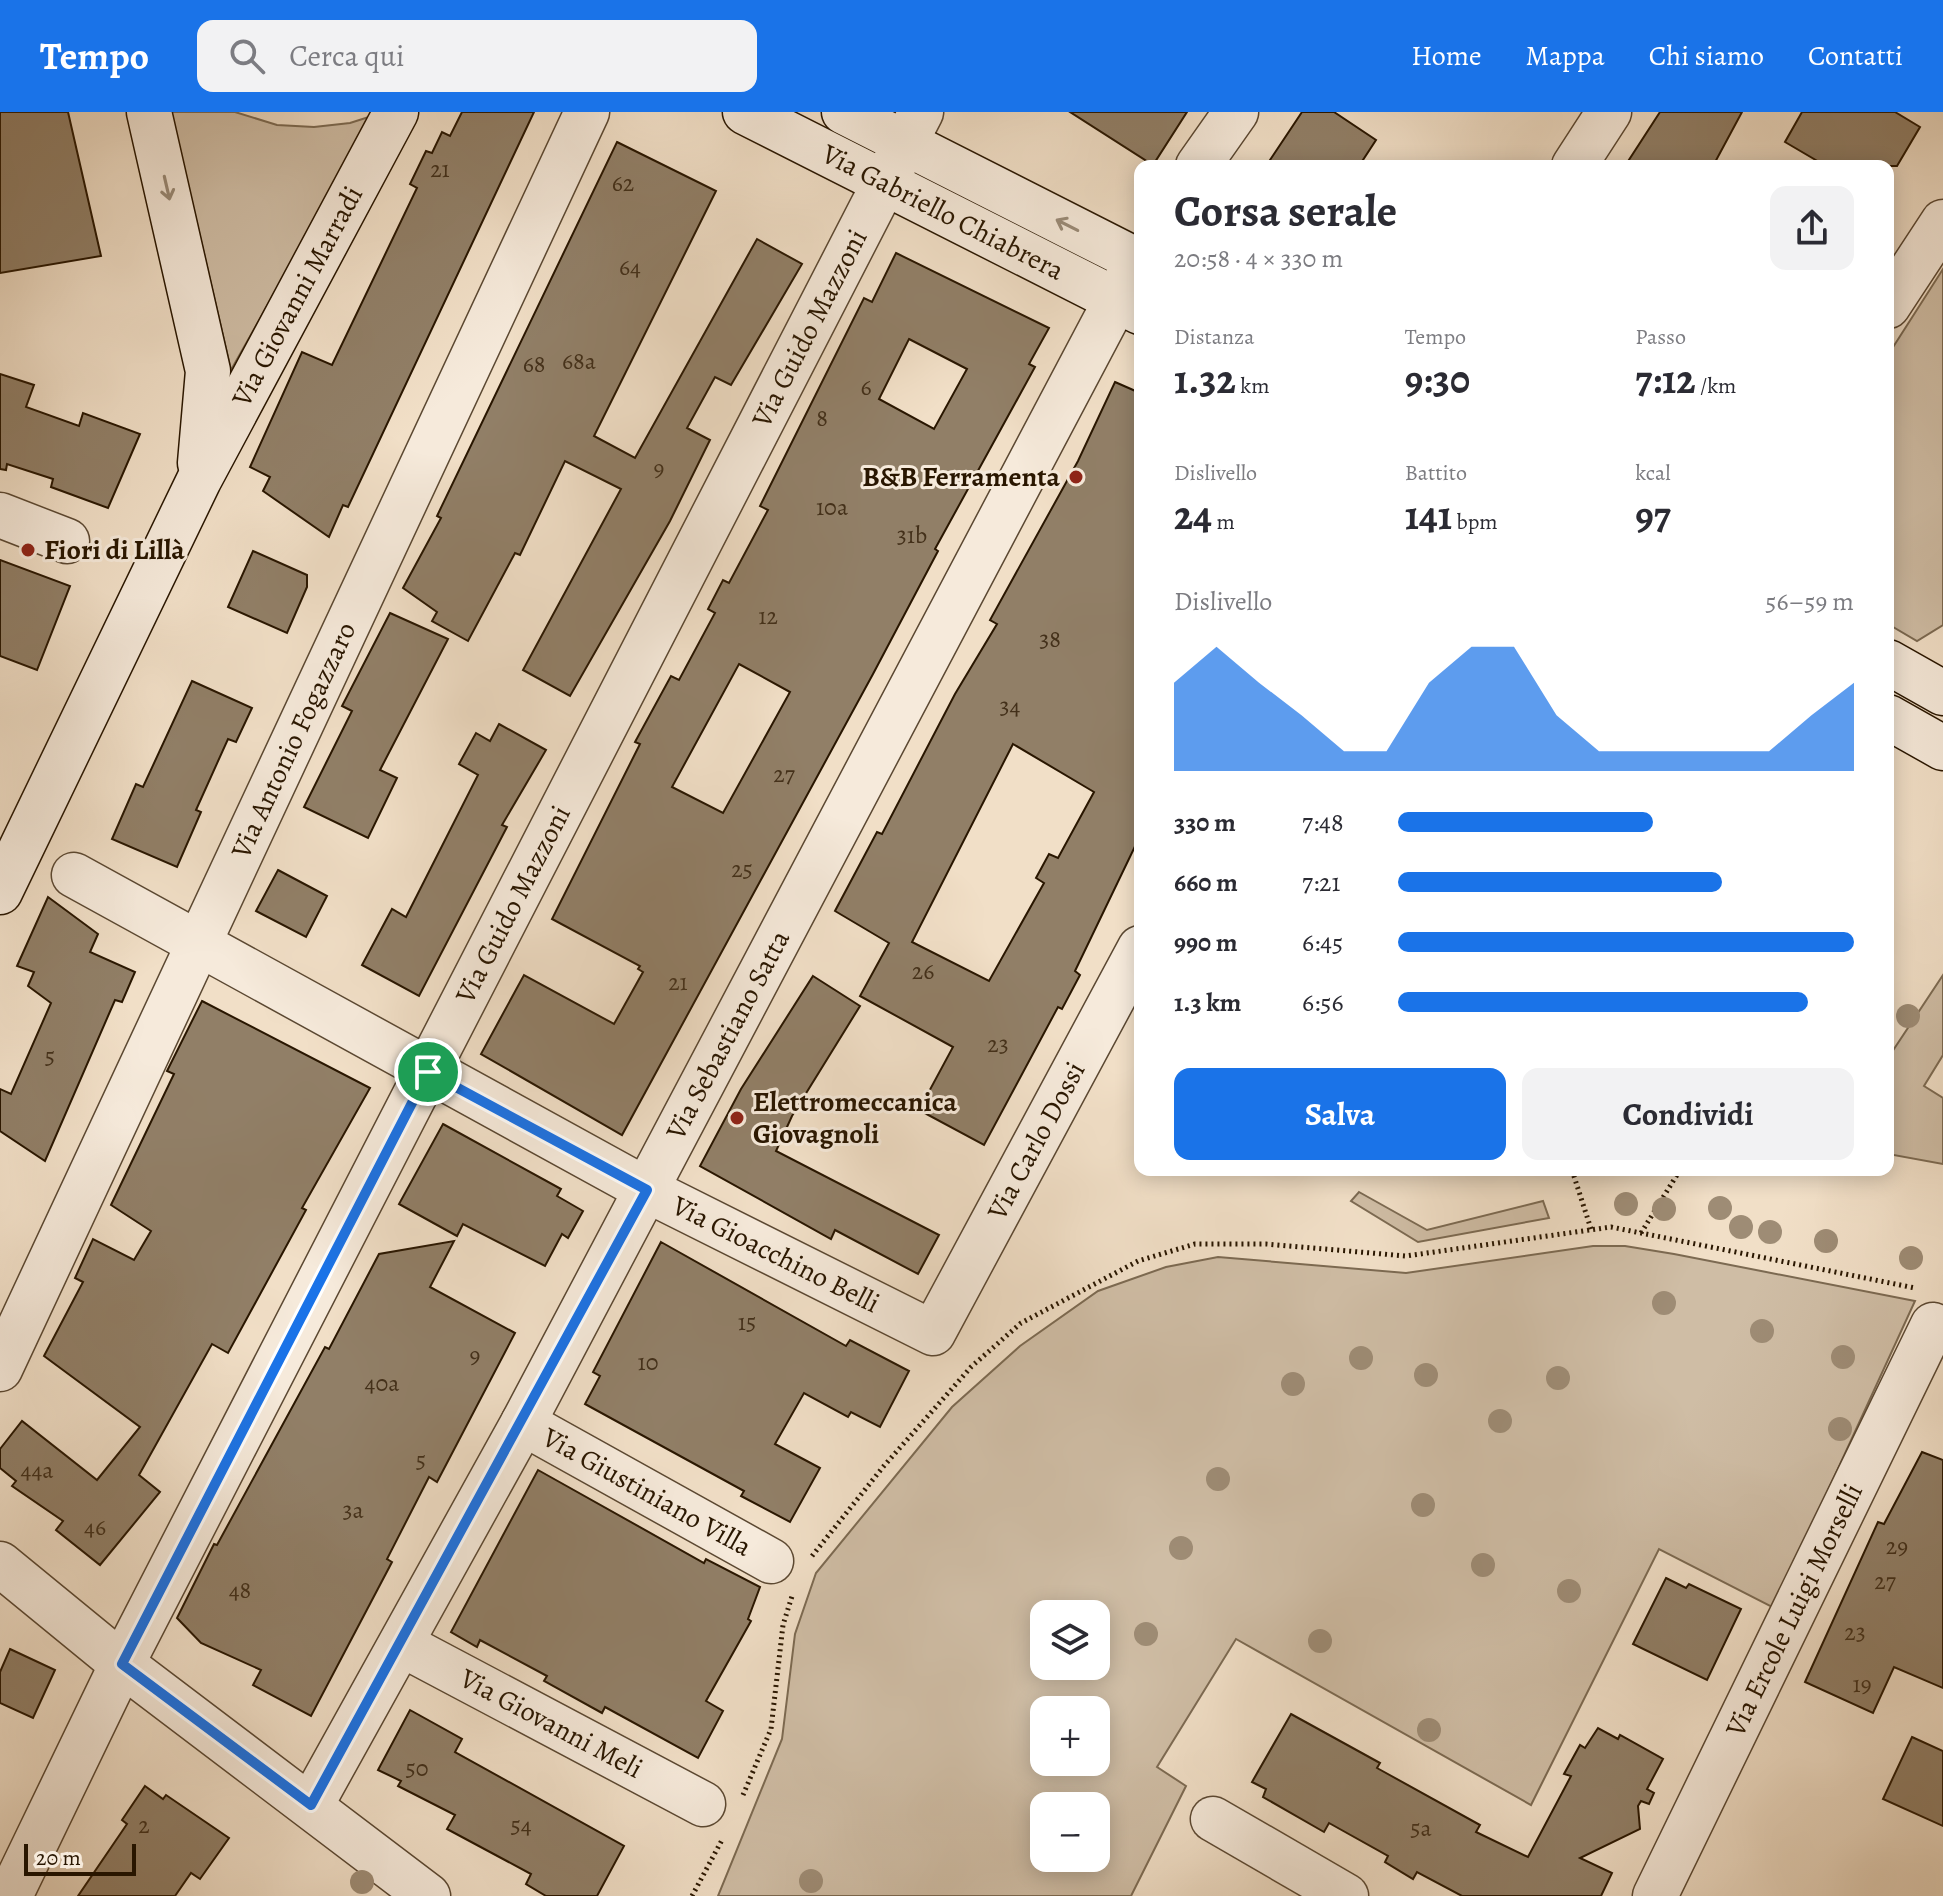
<!DOCTYPE html>
<html lang="it">
<meta charset="utf-8">
<style>
:root{--surface:#fff;--page:#f2f2f3;--text:#2b2b33;--muted:#7c7c81;--accent:#1a73e8}
body{margin:0;font-family:Alegreya,serif;background:var(--page);color:var(--text);height:100vh;display:flex;flex-direction:column;font-size:30px;white-space:nowrap}
*{box-sizing:border-box;margin:0}
p{font-size:26px;color:var(--muted)}
.icon{flex:none;width:44px;height:44px;fill:none;stroke:currentColor;stroke-width:2;stroke-linecap:round;stroke-linejoin:round}
.map{position:relative;flex:1;overflow:hidden}
.details{position:absolute;left:1134px;top:48px;width:760px;height:1016px;display:flex;flex-direction:column;background:var(--surface);border-radius:16px;box-shadow:0 4px 20px #0003}
.details>*{flex:none}
.buttons{position:absolute;left:1030px;top:1488px;display:grid;gap:16px}
.buttons a{display:grid;place-items:center;width:80px;height:80px;border-radius:16px;background:var(--surface);box-shadow:0 4px 20px #0003;font-size:40px}
.scale{position:absolute;left:24px;bottom:20px;width:112px;box-sizing:border-box;padding-left:8px;border:4px solid #291600;border-top:0;font-size:22px;line-height:28px;white-space:nowrap;color:#291600;-webkit-text-stroke:6px #f6eadb;paint-order:stroke}
.pin{position:absolute;display:grid;place-items:center;width:68px;height:68px;color:#fff;margin:-34px;border:4px solid #fff;border-radius:50%;box-shadow:0 2px 8px #0007}
.round{display:grid;place-items:center;flex:none;width:84px;height:84px;border-radius:16px;background:var(--page)}
.head{display:flex;align-items:center;justify-content:space-between;height:136px;padding:0 40px}
h1{font-size:44px;font-weight:600;line-height:60px}
.stats{display:grid;grid-template-columns:repeat(3,1fr);gap:12px;height:136px;padding:8px 40px}
.stats div{display:grid;align-content:center}
.stats b{font-size:40px;font-weight:600}
.stats small{font-size:22px;font-weight:400}
.stats p{font-size:22px}
.chart{height:224px;padding:16px 40px}
.chart p{display:flex;justify-content:space-between}
.chart svg{width:100%;height:144px;margin-top:8px;fill:var(--accent);opacity:.7}
.cta{display:flex;gap:16px;margin-top:auto;padding:16px 40px}
.cta a{flex:1;height:92px;border-radius:16px;background:var(--accent);color:#fff;font-size:32px;font-weight:600;line-height:92px;text-align:center}
.cta a+a{background:var(--page);color:var(--text)}
ul{padding:0 40px;list-style:none;font-size:26px}
li{display:grid;grid-template-columns:128px 96px 1fr;align-items:center;height:60px}
li i{height:20px;border-radius:10px;background:var(--accent)}
header{display:flex;align-items:center;gap:48px;box-sizing:border-box;height:112px;padding:0 40px;background:var(--accent);color:#fff}
header strong{font-size:38px}
nav{display:flex;gap:44px;margin-inline-start:auto;font-size:28px}
.search{width:560px;height:72px;background:var(--page);display:flex;align-items:center;gap:20px;box-sizing:border-box;padding:0 28px;border-radius:16px;color:var(--muted);font-size:30px}
.map>svg:first-child{display:block}
.green{fill:#cfbda5;stroke:#7c6a52;stroke-width:2;fill-rule:evenodd}
.building{fill:#917f67;stroke:#291600;stroke-width:2;fill-rule:evenodd}
.lines{fill:none;stroke-linecap:round;stroke-linejoin:round}
.street-casing{stroke:#5b4832;stroke-width:47}
.secondary-casing{stroke:#291600;stroke-width:47}
.path{stroke:#291600;stroke-width:5;stroke-dasharray:2 4;stroke-linecap:butt}
.street{stroke:#f6eadb;stroke-width:44}
.secondary{stroke:#f6eadb;stroke-width:44}
.tree{fill:#9e8c75}
.oneway{stroke:#9a8b78}
.route-casing{stroke:#fff;stroke-width:16}
.route{stroke:#1a73e8;stroke-width:10}
.poi-dot{fill:#8f2418;stroke:#f6eadb;stroke-width:3}
.labels{text-anchor:middle;dominant-baseline:central;stroke-width:6;stroke-linejoin:round;paint-order:stroke}
.number-label{font-size:24px;fill:#43301a}
.street-label{font-size:28px;fill:#291600;stroke:#f6eadb}
.poi-label{font-size:28px;font-weight:bold;fill:#291600;stroke:#f6eadb;text-anchor:start}
</style>
<header>
<strong>Tempo</strong>
<div class="search"><svg class="icon" aria-label="search" viewBox="0 0 24 24"><circle cx="10" cy="10" r="6"/><path d="M15 15l6 6"/></svg>Cerca qui</div>
<nav><a>Home</a><a>Mappa</a><a>Chi siamo</a><a>Contatti</a></nav>
</header>
<div class="map">
<svg width="1943" height="1784" viewBox="0 0 1943 1784">
<rect width="100%" height="100%" fill="#f1dfc7"/>
<filter id="stains"><feTurbulence type="fractalNoise" baseFrequency=".0025" numOctaves="4"/><feColorMatrix values="0 0 0 0 .2 0 0 0 0 .09 0 0 0 0 .02 0 0 0 .5 -.17"/></filter>
<radialGradient id="worn" r=".72"><stop offset=".6" stop-color="#630" stop-opacity="0"/><stop offset="1" stop-color="#630" stop-opacity=".3"/></radialGradient>
<g class="green">
<path d="M171,0H235L277,13L314,15L350,11L375,3L231,258Z"/>
<path d="M1943,157V513L1917,529L1888,512V243Z"/>
<path d="M1943,863V943L1924,974L1943,986V1052L1888,1042V946Z"/>
<path d="M1359,1080L1427,1118L1543,1089L1549,1106L1418,1130L1351,1089Z"/>
<path d="M1593,1134H1625L1674,1142L1915,1189L1774,1496L1659,1437L1531,1693L1236,1527L1157,1655L1186,1674L1131,1784H718L782,1627L795,1522L816,1461L952,1295L1020,1234L1098,1179L1166,1155L1218,1145L1406,1161ZM1044,1502H1096V1554H1044ZM1044,1598H1096V1650H1044ZM1044,1694H1096V1746H1044Z"/>
</g>
<g class="building">
<path d="M0,0H68L101,144L0,161Z"/>
<path d="M462,0H534L348,395L343,393L329,425L263,379L270,365L250,355L302,240L332,253L417,76L410,72L426,39L432,41L442,20L450,24Z"/>
<path d="M1070,0H1187L1153,53Z"/>
<path d="M1302,0H1334L1376,28L1359,54H1266Z"/>
<path d="M1660,0H1742L1713,54H1625Z"/>
<path d="M1802,0H1895L1920,15L1897,54H1826L1785,30Z"/>
<path d="M617,30L716,79L594,324L635,346L757,127L802,152L731,273L715,265L687,316L710,328L670,409L570,584L523,558L621,377L565,349L520,443L515,441L468,529L432,509L437,500L403,476L441,406L437,404Z"/>
<path d="M896,141L1049,216L1029,252L1035,255L935,437L938,439L873,562L622,1023L481,942L524,863L614,912L643,860L638,857L640,854L552,807L640,632L635,630L671,564L679,568L715,501L708,497L723,468L729,471L768,398L760,394L864,186L872,190ZM909,227L967,257L934,317L879,287ZM739,552L790,580L723,701L672,675Z"/>
<path d="M0,262L34,273L26,295L79,314L83,301L140,322L108,396L51,375L53,367L7,352L6,358L0,357Z"/>
<path d="M1115,270L1140,281V724L1075,859L1080,863L1062,897L1058,895L984,1033L919,998L953,935L860,884L889,831L835,799L877,720L882,722L955,582L997,512L990,508L1078,349ZM1013,632L1094,680L1058,746L1049,742L1036,766L1044,771L989,869L912,830Z"/>
<path d="M253,439L307,463V475L287,521L228,495Z"/>
<path d="M0,448L70,474L37,558L0,544Z"/>
<path d="M390,501L448,527L380,658L397,666L368,726L304,695L352,599L342,594Z"/>
<path d="M192,569L252,596L236,630L228,627L196,698L201,700L177,755L112,727L136,672L143,675Z"/>
<path d="M499,612L546,638L502,713L507,715L419,884L362,853L392,797L406,805L478,663L459,652L476,621L490,629Z"/>
<path d="M278,758L327,784L306,825L256,799Z"/>
<path d="M48,785L98,822L90,840L135,860L122,890L115,888L45,1049L0,1019V977L11,982L51,891L28,874L34,860L17,854Z"/>
<path d="M813,864L860,894L792,1004L776,1039L939,1123L918,1162L835,1118L831,1127L700,1054L741,977Z"/>
<path d="M202,889L370,976L302,1096L306,1098L228,1241L212,1232L139,1363L160,1380L100,1453L56,1418L63,1409L12,1374L16,1369L0,1356V1337L22,1309L97,1368L140,1315L44,1244L83,1170L75,1166L93,1127L134,1148L151,1119L111,1093L174,962L167,959Z"/>
<path d="M443,1012L561,1077L557,1084L583,1099L568,1126L562,1122L545,1154L463,1112L457,1124L399,1092Z"/>
<path d="M454,1129L430,1175L515,1221L437,1370L429,1365L387,1447L392,1450L311,1604L253,1573L261,1558L201,1531L177,1506L214,1432L217,1433L325,1235L329,1237L379,1142Z"/>
<path d="M661,1130L846,1234L850,1228L909,1259L880,1315L851,1300L848,1305L804,1281L775,1332L820,1356L790,1410L741,1384L744,1379L585,1292L600,1264L593,1260Z"/>
<path d="M1922,1340L1943,1348V1576L1894,1555L1873,1601L1805,1570L1878,1410L1884,1412Z"/>
<path d="M538,1358L704,1451L706,1447L760,1475L748,1507L751,1509L706,1589L723,1599L698,1646L605,1595L602,1601L544,1569L547,1564L480,1528L477,1535L451,1520Z"/>
<path d="M1666,1466L1686,1476L1689,1472L1741,1497L1707,1568L1633,1532Z"/>
<path d="M10,1537L55,1558L33,1606L0,1591V1560Z"/>
<path d="M410,1598L462,1627L455,1640L624,1734L597,1784H546L526,1772L531,1762L447,1717L455,1703L398,1674L401,1669L378,1658Z"/>
<path d="M1291,1602L1380,1651L1377,1656L1480,1713L1476,1720L1528,1745L1571,1664L1564,1662L1580,1633L1585,1636L1598,1616L1618,1627L1620,1623L1663,1647L1647,1677L1654,1681L1649,1692L1641,1689L1638,1694L1640,1717L1580,1746L1612,1761L1601,1784H1462L1417,1760L1413,1767L1385,1750L1388,1744L1329,1711L1324,1720L1263,1685L1266,1677L1252,1670Z"/>
<path d="M1912,1625L1943,1639V1714L1883,1687Z"/>
<path d="M145,1674L163,1687L166,1683L229,1726L200,1767L191,1761L175,1784H78L127,1712L122,1708Z"/>
</g>
<g class="lines">
<defs>
<g id="street">
<path d="M1198,54L1236,0"/>
<path d="M1574,54L1609,0"/>
<path d="M1888,194L1943,110"/>
<path d="M0,403L67,429"/>
<path id="s1" d="M74,763L647,1078L933,1221L1140,836"/>
<path id="s2" d="M0,1257L587,0"/>
<path id="s3" d="M523,1311L771,1449"/>
<path d="M0,1452L122,1552L428,1784"/>
<path id="s4" d="M401,1532L703,1692"/>
<path id="s5" d="M311,1693L523,1311L1134,154"/>
<path d="M1213,1707L1346,1784"/>
<path id="s6" d="M10,1784L122,1552L921,0"/>
<path id="s7" d="M1655,1784L1933,1213"/>
</g>
<g id="secondary">
<path d="M149,0L208,259L200,351"/>
<path id="s8" d="M745,0L1140,200"/>
<path d="M844,0L1140,150"/>
<path d="M1888,550L1943,581"/>
<path d="M1888,605L1943,636"/>
<path id="s9" d="M0,780L199,368L396,0"/>
</g>
</defs>
<use href="#street" class="street-casing"/>
<use href="#secondary" class="secondary-casing"/>
<g class="path">
<path d="M1572,1058L1591,1117"/>
<path d="M1740,1060L1746,1058"/>
<path d="M1641,1121L1680,1058"/>
<path d="M812,1444L883,1355L971,1255L1021,1211L1138,1149L1195,1132H1266L1406,1144L1611,1115L1915,1176"/>
<path d="M743,1683L771,1617L783,1513L793,1481"/>
<path d="M692,1784L722,1728"/>
</g>
<use href="#street" class="street"/>
<use href="#secondary" class="secondary"/>
</g>
<g class="tree">
<circle cx="1908" cy="904" r="12"/>
<circle cx="1626" cy="1092" r="12"/>
<circle cx="1720" cy="1096" r="12"/>
<circle cx="1664" cy="1097" r="12"/>
<circle cx="1741" cy="1115" r="12"/>
<circle cx="1770" cy="1120" r="12"/>
<circle cx="1826" cy="1129" r="12"/>
<circle cx="1911" cy="1146" r="12"/>
<circle cx="1664" cy="1191" r="12"/>
<circle cx="1762" cy="1219" r="12"/>
<circle cx="1843" cy="1245" r="12"/>
<circle cx="1361" cy="1246" r="12"/>
<circle cx="1426" cy="1263" r="12"/>
<circle cx="1558" cy="1266" r="12"/>
<circle cx="1293" cy="1272" r="12"/>
<circle cx="1500" cy="1309" r="12"/>
<circle cx="1840" cy="1317" r="12"/>
<circle cx="1218" cy="1367" r="12"/>
<circle cx="1423" cy="1393" r="12"/>
<circle cx="1181" cy="1436" r="12"/>
<circle cx="1483" cy="1453" r="12"/>
<circle cx="1569" cy="1479" r="12"/>
<circle cx="1146" cy="1522" r="12"/>
<circle cx="1320" cy="1529" r="12"/>
<circle cx="1429" cy="1618" r="12"/>
<circle cx="811" cy="1769" r="12"/>
<circle cx="362" cy="1770" r="12"/>
</g>
<defs><path id="oneway-shaft" d="M-6 0H5M1.5-3L5.5 0L1.5 3" fill="none" stroke-width="1.6" stroke-linecap="round" stroke-linejoin="round" transform="scale(2)"/></defs>
<g class="oneway">
<use href="#oneway-shaft" transform="translate(167 76) rotate(77)"/>
<use href="#oneway-shaft" transform="translate(1067 113) rotate(-153)"/>
</g>
<g class="lines">
<defs>
<path id="route" d="M428,960L647,1078L311,1693L122,1552Z"/>
</defs>
<use href="#route" class="route-casing"/>
<use href="#route" class="route"/>
</g>
<g class="poi-dot">
<circle cx="1076" cy="365" r="8"/>
<circle cx="28" cy="438" r="8"/>
<circle cx="737" cy="1006" r="8"/>
</g>
<g class="labels">
<g class="number-label">
<text x="440" y="57">21</text>
<text x="623" y="71">62</text>
<text x="630" y="155">64</text>
<text x="579" y="249">68a</text>
<text x="534" y="252">68</text>
<text x="866" y="275">6</text>
<text x="822" y="306">8</text>
<text x="659" y="356">9</text>
<text x="832" y="395">10a</text>
<text x="912" y="423">31b</text>
<text x="768" y="504">12</text>
<text x="1050" y="527">38</text>
<text x="1010" y="594">34</text>
<text x="784" y="662">27</text>
<text x="742" y="757">25</text>
<text x="923" y="859">26</text>
<text x="678" y="870">21</text>
<text x="998" y="932">23</text>
<text x="50" y="944">5</text>
<text x="747" y="1210">15</text>
<text x="475" y="1243">9</text>
<text x="648" y="1250">10</text>
<text x="382" y="1271">40a</text>
<text x="421" y="1348">5</text>
<text x="37" y="1358">44a</text>
<text x="353" y="1398">3a</text>
<text x="95" y="1415">46</text>
<text x="1897" y="1434">29</text>
<text x="1885" y="1469">27</text>
<text x="240" y="1478">48</text>
<text x="1855" y="1520">23</text>
<text x="1862" y="1572">19</text>
<text x="417" y="1656">50</text>
<text x="144" y="1713">2</text>
<text x="521" y="1713">54</text>
<text x="1421" y="1716">5a</text>
</g>
<g class="street-label">
<text stroke="none"><textPath href="#s8" startOffset="222">Via Gabriello Chiabrera</textPath></text>
<text stroke="none"><textPath href="#s9" startOffset="666">Via Giovanni Marradi</textPath></text>
<text stroke="none"><textPath href="#s6" startOffset="1760">Via Guido Mazzoni</textPath></text>
<text stroke="none"><textPath href="#s2" startOffset="694">Via Antonio Fogazzaro</textPath></text>
<text stroke="none"><textPath href="#s6" startOffset="1112">Via Guido Mazzoni</textPath></text>
<text stroke="none"><textPath href="#s5" startOffset="876">Via Sebastiano Satta</textPath></text>
<text stroke="none"><textPath href="#s1" startOffset="1192">Via Carlo Dossi</textPath></text>
<text stroke="none"><textPath href="#s1" startOffset="798">Via Gioacchino Belli</textPath></text>
<text stroke="none"><textPath href="#s3" startOffset="142">Via Giustiniano Villa</textPath></text>
<text stroke="none"><textPath href="#s7" startOffset="318">Via Ercole Luigi Morselli</textPath></text>
<text stroke="none"><textPath href="#s4" startOffset="170">Via Giovanni Meli</textPath></text>
</g>
<g class="poi-label">
<text x="1060" y="365" text-anchor="end">B&amp;B Ferramenta</text>
<text x="44" y="438">Fiori di Lillà</text>
<text x="753" y="990">Elettromeccanica<tspan x="753" dy="32">Giovagnoli</tspan></text>
</g>
</g>
<rect width="100%" height="100%" filter="url(#stains)"/>
<rect width="100%" height="100%" fill="url(#worn)"/>
</svg>
<div class="buttons">
<a><svg class="icon" aria-label="layers" viewBox="0 0 24 24"><path d="M12 4l9 5-9 5-9-5zM3 14l9 5 9-5"/></svg></a>
<a>+</a>
<a>−</a>
</div>
<div class="scale">20 m</div>
<div class="pin" style="left:428px;top:960px;background:#1e9e55"><svg class="icon" aria-label="arrive" viewBox="0 0 24 24"><path d="M6 21V4h12l-3 4 3 4H6"/></svg></div>
<section class="details">
<div class="head"><div><h1>Corsa serale</h1><p>20:58 · 4 × 330 m</p></div><a class="round"><svg class="icon" aria-label="share" viewBox="0 0 24 24"><path d="M12 15V3M7 8l5-5 5 5M5 13v7h14v-7"/></svg></a></div>
<div class="stats">
<div><p>Distanza</p><b>1.32<small> km</small></b></div>
<div><p>Tempo</p><b>9:30</b></div>
<div><p>Passo</p><b>7:12<small> /km</small></b></div>
</div>
<div class="stats">
<div><p>Dislivello</p><b>24<small> m</small></b></div>
<div><p>Battito</p><b>141<small> bpm</small></b></div>
<div><p>kcal</p><b>97</b></div>
</div>
<div class="chart"><p><span>Dislivello</span>56–59 m</p>
<svg viewBox="0 0 160 44" preserveAspectRatio="none"><path d="M0 44V17L10 6L20 17L30 27L40 38L50 38L60 17L70 6L80 6L90 27L100 38L110 38L120 38L130 38L140 38L150 27L160 17V44z"/></svg>
</div>
<ul>
<li><b>330 m</b>7:48<i style="width:56%"></i></li>
<li><b>660 m</b>7:21<i style="width:71%"></i></li>
<li><b>990 m</b>6:45<i style="width:100%"></i></li>
<li><b>1.3 km</b>6:56<i style="width:90%"></i></li>
</ul>
<div class="cta"><a>Salva</a><a>Condividi</a></div>
</section>
</div>
